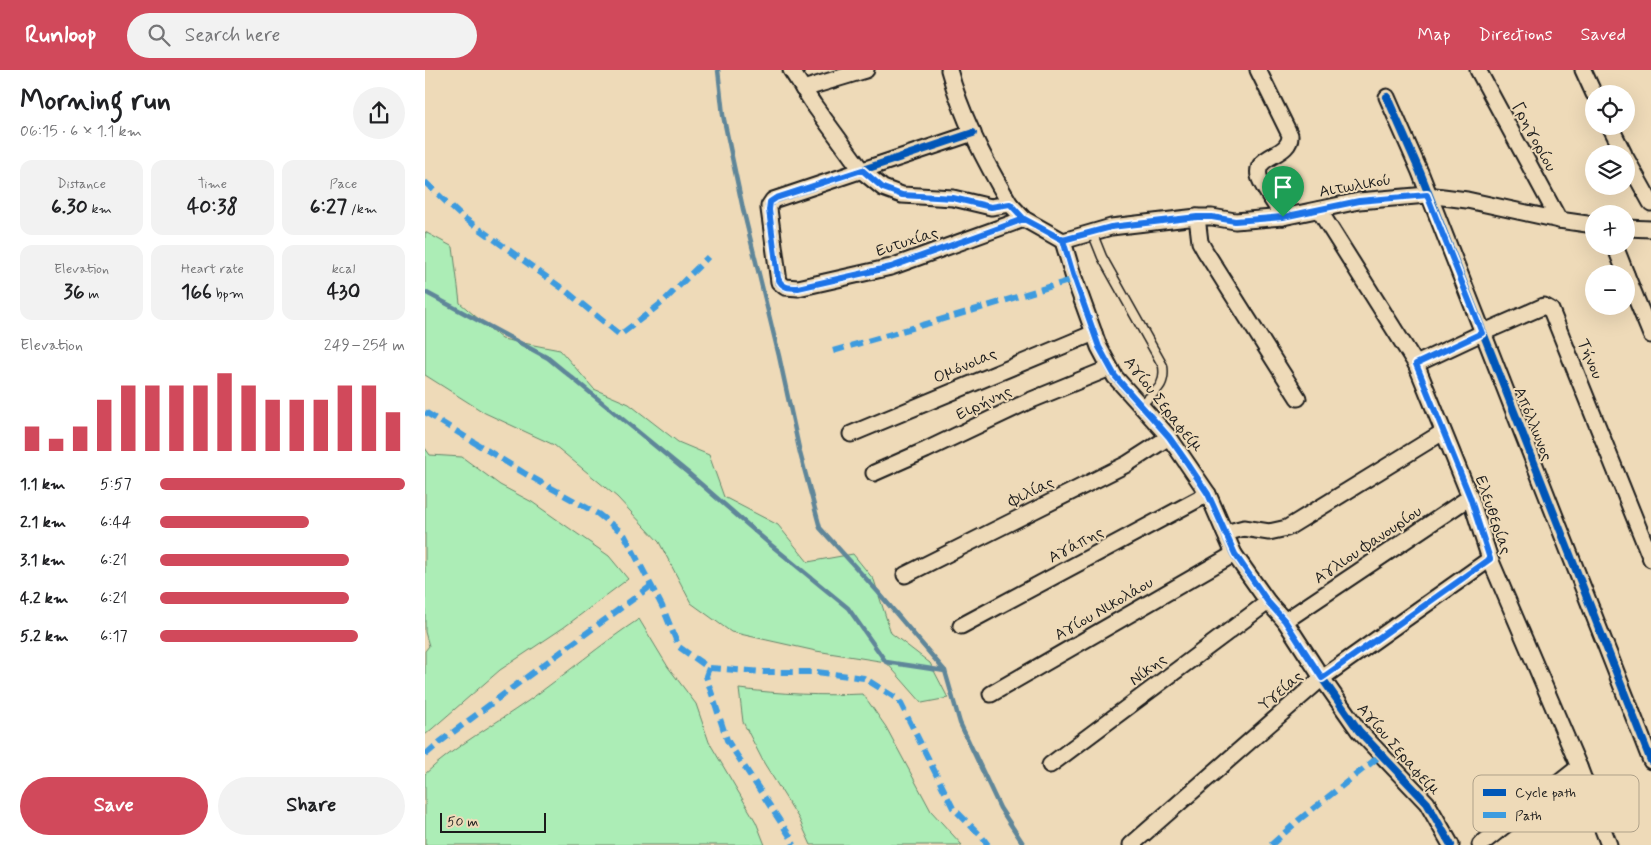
<!DOCTYPE html>
<meta charset="utf-8">
<style>
:root{--surface:#fff;--page:#f2f2f2;--text:#202124;--muted:#757577;--accent:#d1495b}
body{margin:0;font-family:Mynerve,sans-serif;background:var(--page);color:var(--text);height:100vh;display:flex;flex-direction:column;font-size:19px;white-space:nowrap}
*{box-sizing:border-box;margin:0}
p{font-size:16px;color:var(--muted)}
.icon{flex:none;width:28px;height:28px;fill:none;stroke:currentColor;stroke-width:2;stroke-linecap:round;stroke-linejoin:round}
.map{position:relative;flex:1;overflow:hidden}
.drawer{display:flex;flex-direction:column;background:var(--surface);width:425px}
.drawer>*{flex:none}
.buttons{position:absolute;left:1160px;top:15px;display:grid;gap:10px}
.buttons a{display:grid;place-items:center;width:50px;height:50px;border-radius:50%;background:var(--surface);box-shadow:0 5px 20px #0002;font-size:25px}
.scale{position:absolute;left:15px;bottom:12px;width:106px;box-sizing:border-box;padding-left:5px;border:2px solid #1c1c1c;border-top:0;font-size:14px;line-height:18px;white-space:nowrap;color:#1c1c1c;-webkit-text-stroke:4px #eedab8;paint-order:stroke}
.pin{position:absolute;display:grid;place-items:center;width:42px;height:42px;color:#fff;margin:-51px -21px;border-radius:50% 50% 50% 0;rotate:-45deg;box-shadow:0 0 5px #0007}
.pin .icon{rotate:45deg}
.round{display:grid;place-items:center;flex:none;width:52px;height:52px;border-radius:26px;background:var(--page)}
.overview{display:flex;align-items:center;justify-content:space-between;height:85px;padding:0 20px}
h1{font-size:28px;font-weight:700;line-height:38px}
.stats{display:grid;grid-template-columns:repeat(3,1fr);gap:8px;height:85px;padding:5px 20px}
.stats div{display:grid;align-content:center;border-radius:12px;background:var(--page);text-align:center}
.stats b{font-size:21px;font-weight:700}
.stats small{font-size:14px;font-weight:400}
.stats p{font-size:14px}
.chart{height:140px;padding:10px 20px}
.chart p{display:flex;justify-content:space-between}
.chart svg{width:100%;height:90px;margin-top:5px;stroke:var(--accent);stroke-width:6}
.primary-button{display:flex;gap:10px;margin-top:auto;padding:10px 20px}
.primary-button a{flex:1;height:58px;border-radius:30px;background:var(--accent);color:#fff;font-size:20px;font-weight:700;line-height:58px;text-align:center}
.primary-button a+a{background:var(--page);color:var(--text)}
ul{padding:0 20px;list-style:none;font-size:16px}
li{display:grid;grid-template-columns:80px 60px 1fr;align-items:center;height:38px}
li i{height:12px;border-radius:6px;background:var(--accent)}
header{display:flex;align-items:center;gap:30px;box-sizing:border-box;height:70px;padding:0 25px;background:var(--accent);color:#fff}
header strong{font-size:24px}
nav{display:flex;gap:28px;margin-inline-start:auto;font-size:18px}
.search{width:350px;height:45px;background:var(--page);display:flex;align-items:center;gap:12px;box-sizing:border-box;padding:0 18px;border-radius:28px;color:var(--muted);font-size:19px}
main{display:flex;flex:1;min-height:0}
.map>svg:first-child{display:block}
.green{fill:#acedb6;stroke:#648469}
.lines{fill:none;stroke-linecap:round;stroke-linejoin:round}
.stream{stroke:#5f8699;stroke-width:4.5}
.lane-casing{stroke:#1c1c1c;stroke-width:11}
.street-casing{stroke:#1c1c1c;stroke-width:19}
.lane{stroke:#eedab8;stroke-width:8}
.street{stroke:#eedab8;stroke-width:15}
.quiet{stroke:#3c9bdf;stroke-width:6;stroke-dasharray:12 6;stroke-linecap:butt}
.cycleway-casing{stroke:#eedab8;stroke-width:11}
.cycleway{stroke:#0057b8;stroke-width:8}
.route-casing{stroke:#fff;stroke-width:10}
.route{stroke:#1a73e8;stroke-width:6}
.labels{text-anchor:middle;dominant-baseline:central;stroke-width:4;stroke-linejoin:round;paint-order:stroke}
.street-label{font-size:16px;fill:#1c1c1c;stroke:#eedab8}
.key{fill:#eedab8;stroke:#afa189;stroke-width:1}
.key-label{font-size:14px;fill:#1c1c1c}
</style>
<header>
<strong>Runloop</strong>
<div class="search"><svg class="icon" aria-label="search" viewBox="0 0 24 24"><circle cx="10" cy="10" r="6"/><path d="M15 15l6 6"/></svg>Search here</div>
<nav><a>Map</a><a>Directions</a><a>Saved</a></nav>
</header>
<main>
<section class="drawer">
<div class="overview"><div><h1>Morning run</h1><p>06:15 · 6 × 1.1 km</p></div><a class="round"><svg class="icon" aria-label="share" viewBox="0 0 24 24"><path d="M12 15V3M7 8l5-5 5 5M5 13v7h14v-7"/></svg></a></div>
<div class="stats">
<div><p>Distance</p><b>6.30<small> km</small></b></div>
<div><p>Time</p><b>40:38</b></div>
<div><p>Pace</p><b>6:27<small> /km</small></b></div>
</div>
<div class="stats">
<div><p>Elevation</p><b>36<small> m</small></b></div>
<div><p>Heart rate</p><b>166<small> bpm</small></b></div>
<div><p>kcal</p><b>430</b></div>
</div>
<div class="chart"><p><span>Elevation</span>249–254 m</p>
<svg viewBox="0 0 160 44" preserveAspectRatio="none"><path d="M5 44V32M15 44V38M25 44V32M35 44V19M45 44V12M55 44V12M65 44V12M75 44V12M85 44V6M95 44V12M105 44V19M115 44V19M125 44V19M135 44V12M145 44V12M155 44V25"/></svg>
</div>
<ul>
<li><b>1.1 km</b>5:57<i style="width:100%"></i></li>
<li><b>2.1 km</b>6:44<i style="width:61%"></i></li>
<li><b>3.1 km</b>6:21<i style="width:77%"></i></li>
<li><b>4.2 km</b>6:21<i style="width:77%"></i></li>
<li><b>5.2 km</b>6:17<i style="width:81%"></i></li>
</ul>
<div class="primary-button"><a>Save</a><a>Share</a></div>
</section>
<div class="map">
<svg width="1226" height="775" viewBox="0 0 1226 775">
<rect width="100%" height="100%" fill="#eedab8"/>
<filter id="ink" filterUnits="userSpaceOnUse"><feTurbulence type="fractalNoise" baseFrequency=".02" numOctaves="2"/><feDisplacementMap in="SourceGraphic" scale="10" xChannelSelector="R" yChannelSelector="G"/><feConvolveMatrix kernelMatrix="1 2 1 2 8 2 1 2 1" color-interpolation-filters="sRGB"/></filter>
<g filter="url(#ink)">
<g class="green">
<path d="M0,162L28,177L35,233L77,269L135,280L169,319L204,334L253,372L284,385L299,427L353,455L383,492L428,484L449,510L466,563L505,593L523,628L497,633L461,592L391,581L306,562L266,533L234,472L192,427L129,375L60,343L0,305Z"/>
<path d="M0,378L5,385L37,387L75,415L107,432L184,486L203,509L138,558L75,600L0,665V581L4,576L0,562Z"/>
<path d="M214,549L243,597L271,634L284,672L331,752L340,775H0V704C31,675 69,655 103,631C141,604 176,574 214,549Z"/>
<path d="M314,619C356,624 397,626 438,624L461,657L506,741L537,775H386L374,749L339,693L318,652Z"/>
</g>
<g class="lines">
<g class="stream">
<path d="M293,0L298,45L318,139L354,286L375,383L395,458L453,522L520,601L535,653L575,738L599,775"/>
<path d="M0,222L123,288L262,402L346,475L423,538L461,592L520,601"/>
</g>
<defs>
<path id="lane" d="M667,162L677,187L738,296C741,317 730,321 716,335"/>
<g id="street">
<path d="M366,0L389,35L437,101L458,118L477,125L528,128L566,137L585,134L599,149L638,171"/>
<path d="M524,0C537,48 560,92 585,134"/>
<path d="M833,0L865,65C866,87 829,84 834,106C836,116 852,136 858,147"/>
<path d="M1053,0L1134,150"/>
<path d="M1158,0L1169,24"/>
<path d="M378,19L441,0"/>
<path d="M962,27L995,102L1226,691"/>
<path d="M1185,56L1199,84"/>
<path d="M548,63L348,130L344,136V139L354,212L360,217L373,218L466,197L599,149"/>
<path d="M1201,88L1226,133"/>
<path d="M894,140L991,294L1045,427L1065,489L1154,697L1184,775"/>
<path d="M772,147L775,172L780,181L873,328"/>
<path d="M1201,158L1226,159"/>
<path d="M638,171L648,205L674,277L690,307L744,367L783,424L809,484L843,532L860,551L897,608L934,661L1002,733L1026,775"/>
<path d="M638,171L686,157L772,147H787L810,151L858,147L934,131L1002,125L1042,130L1134,150L1169,155"/>
<path d="M1190,176L1201,204"/>
<path d="M1201,204L1226,265"/>
<path d="M991,294L1057,263L1119,236L1126,240L1226,489"/>
<path d="M426,364L669,263"/>
<path d="M449,403L501,380L604,331L685,298"/>
<path d="M800,463L819,458L844,462L862,458L1018,362"/>
<path d="M480,505L702,394L744,367"/>
<path d="M860,551L1045,427"/>
<path d="M536,556L783,424"/>
<path d="M566,624L809,484"/>
<path d="M625,695L843,532"/>
<path d="M706,775L897,608L1065,489"/>
<path d="M1055,775L1154,697"/>
</g>
</defs>
<use href="#lane" class="lane-casing"/>
<use href="#street" class="street-casing"/>
<use href="#lane" class="lane"/>
<use href="#street" class="street"/>
<g class="quiet">
<path d="M0,112L35,145L141,221L195,265L238,232L283,187"/>
<path d="M408,281L549,240L650,209"/>
<path d="M0,342L99,403L173,444L199,464L237,536L254,577L284,598L339,602H391L439,608L474,630L528,738L557,767L563,775"/>
<path d="M284,598L281,606L302,670L366,768L369,775"/>
<path d="M0,685L15,672L99,609L226,516"/>
<path d="M846,775L875,749L956,685"/>
</g>
<defs>
<g id="cycleway">
<path d="M962,27L995,102L1226,691"/>
<path d="M548,63L348,130L344,136V139L354,212L360,217L373,218L466,197L599,149"/>
<path d="M638,171L648,205L674,277L690,307L744,367L783,424L809,484L843,532L860,551L897,608L934,661L1002,733L1026,775"/>
</g>
</defs>
<use href="#cycleway" class="cycleway-casing"/>
<use href="#cycleway" class="cycleway"/>
</g>
</g>
<g class="lines" filter="url(#ink)">
<defs>
<path id="route" d="M858,147L810,151L787,147H772L686,157L638,170L599,149L585,134L566,137L528,128L477,125L458,118L437,100L351,128L345,132L344,140L353,208C357,218 364,218 373,218L466,197L599,149L638,170L648,204L674,277L690,306L744,367L763,394L783,424L810,484L843,532L860,551L897,608L1065,489L1045,427L991,294L1057,263L1002,125L934,131L858,147"/>
</defs>
<use href="#route" class="route-casing"/>
<use href="#route" class="route"/>
</g>
<g class="labels">
<g class="street-label">
<text transform="translate(1109 67) rotate(62)">Γρηγορίου</text>
<text transform="translate(930 116) rotate(-10)">Αιτωλικού</text>
<text transform="translate(482 172) rotate(-18)">Ευτυχίας</text>
<text transform="translate(1165 289) rotate(68)">Τήνου</text>
<text transform="translate(540 296) rotate(-23)">Ομόνοιας</text>
<text transform="translate(559 333) rotate(-26)">Ειρήνης</text>
<text transform="translate(738 335) rotate(52)">Αγίου Σεραφείμ</text>
<text transform="translate(1108 354) rotate(68)">Απόλλωνος</text>
<text transform="translate(606 422) rotate(-26)">Φιλίας</text>
<text transform="translate(1068 445) rotate(71)">Ελευθερίας</text>
<text transform="translate(651 475) rotate(-28)">Αγάπης</text>
<text transform="translate(943 475) rotate(-34)">Αγλιου Φανουρίου</text>
<text transform="translate(679 539) rotate(-30)">Αγίου Νικολάου</text>
<text transform="translate(723 600) rotate(-37)">Νίκης</text>
<text transform="translate(856 621) rotate(-41)">Υγείας</text>
<text transform="translate(973 680) rotate(49)">Αγίου Σεραφείμ</text>
</g>
</g>
<rect x="1048" y="705" width="166" height="57" rx="8" class="key"/>
<rect x="1058" y="719" width="23" height="7" fill="#0057b8"/>
<rect x="1058" y="742" width="23" height="6" fill="#3c9bdf"/>
<g class="key-label">
<text x="1090" y="727">Cycle path</text>
<text x="1090" y="750">Path</text>
</g>
</svg>
<div class="buttons">
<a><svg class="icon" aria-label="locate" viewBox="0 0 24 24"><circle cx="12" cy="12" r="6"/><path d="M12 2v4M12 18v4M2 12h4M18 12h4"/></svg></a>
<a><svg class="icon" aria-label="layers" viewBox="0 0 24 24"><path d="M12 4l9 5-9 5-9-5zM3 14l9 5 9-5"/></svg></a>
<a>+</a>
<a>−</a>
</div>
<div class="scale">50 m</div>
<div class="pin" style="left:858px;top:147px;background:#1e9e55"><svg class="icon" aria-label="arrive" viewBox="0 0 24 24"><path d="M6 21V4h12l-3 4 3 4H6"/></svg></div>
</div>
</main>
